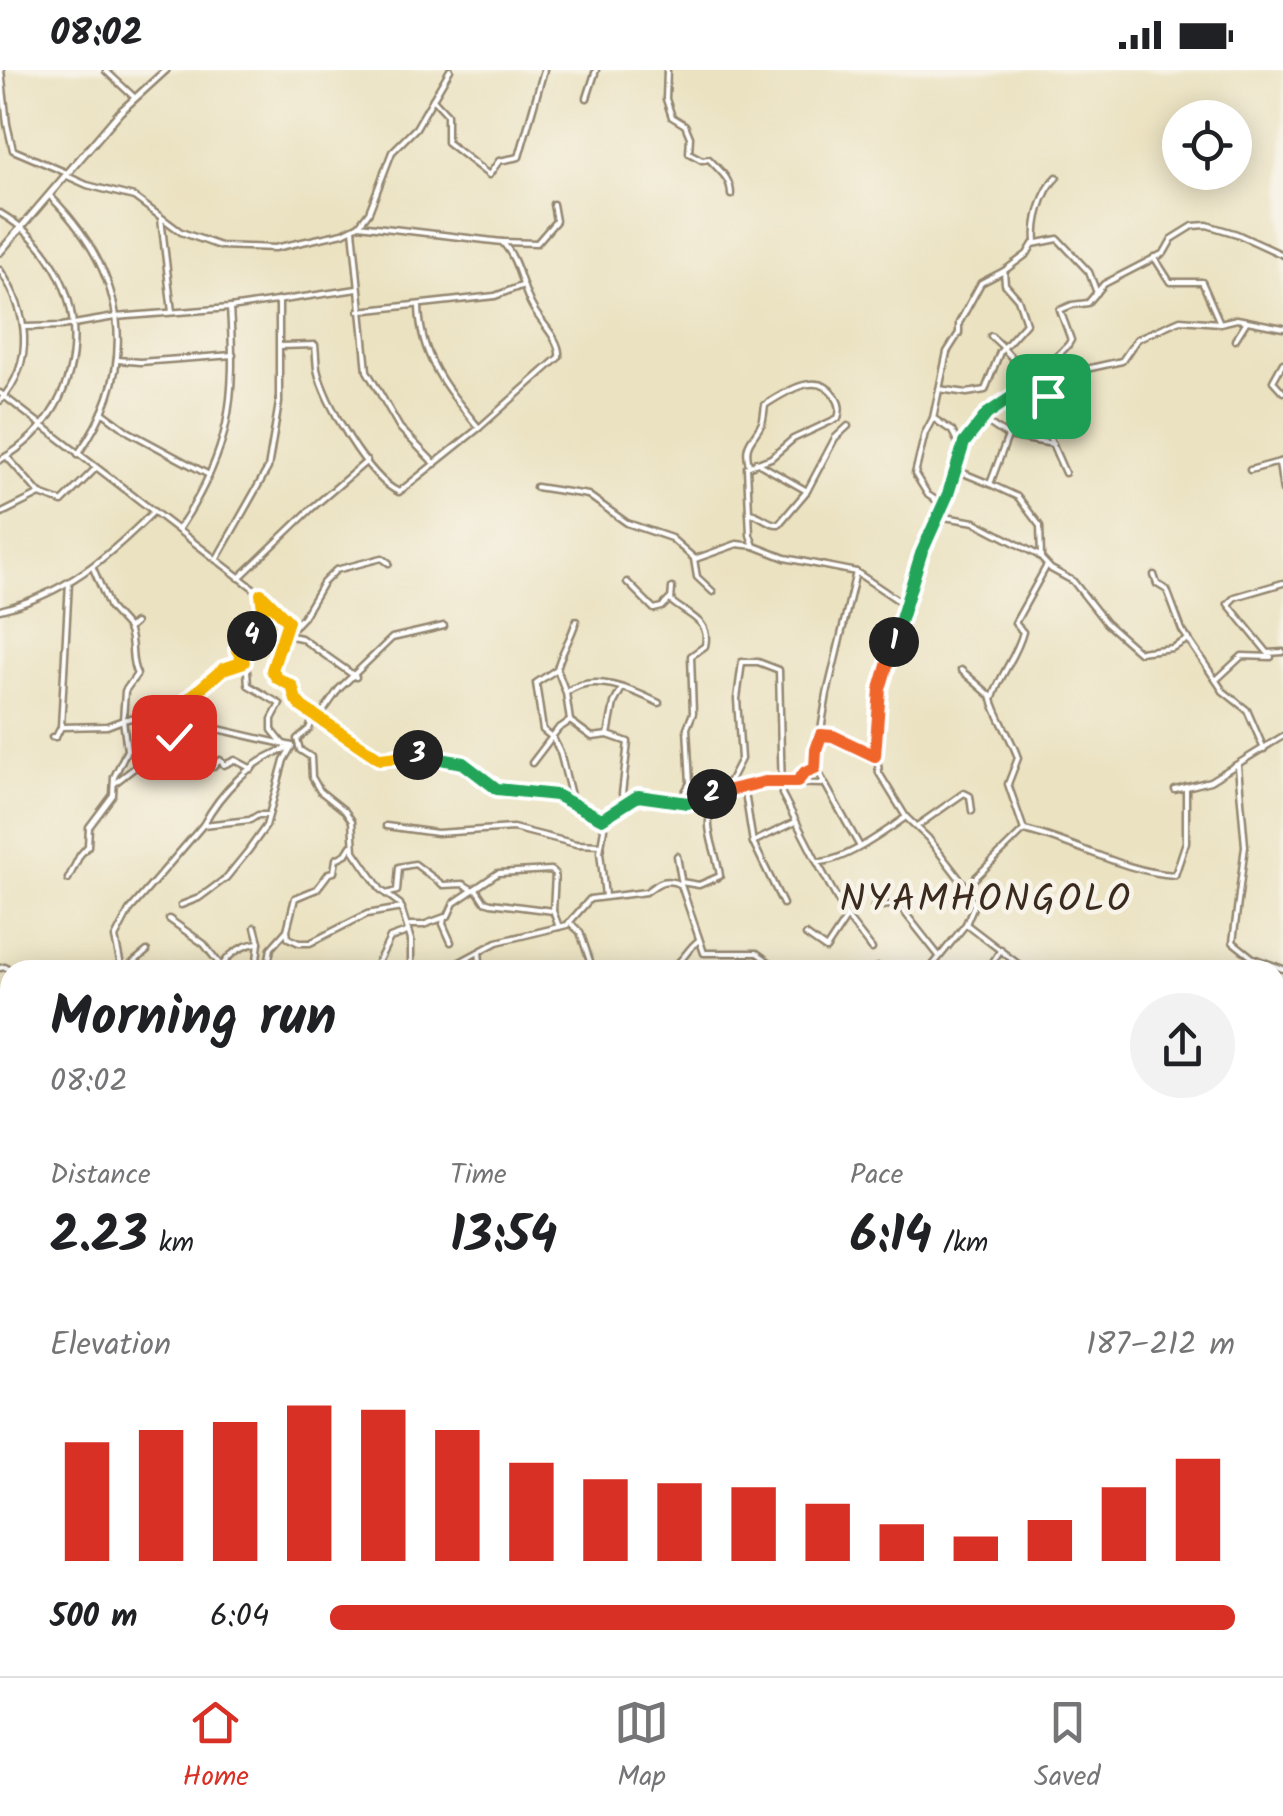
<!DOCTYPE html>
<meta charset="utf-8">
<style>
:root{--surface:#fff;--page:#f2f2f2;--text:#202124;--muted:#757577;--line:#e0e0e0;--accent:#d93025}
body{margin:0;font-family:Kalam,sans-serif;background:var(--page);color:var(--text);height:100vh;display:flex;flex-direction:column;font-size:38px;white-space:nowrap}
*{box-sizing:border-box;margin:0}
p{font-size:32px;color:var(--muted)}
.icon{flex:none;width:55px;height:55px;fill:none;stroke:currentColor;stroke-width:2;stroke-linecap:round;stroke-linejoin:round}
.map{position:relative;flex:1;overflow:hidden}
.details{position:absolute;left:0px;top:890px;width:1285px;height:718px;display:flex;flex-direction:column;background:var(--surface);border-radius:30px 30px 0 0;box-shadow:0 5px 25px #0003}
.details>*{flex:none}
.fabs{position:absolute;left:1162px;top:30px;display:grid;gap:20px}
.fabs a{display:grid;place-items:center;width:90px;height:90px;border-radius:50%;background:var(--surface);box-shadow:0 5px 25px #0003;font-size:50px}
.pin{position:absolute;display:grid;place-items:center;width:85px;height:85px;color:#fff;margin:-42px;border-radius:20px;box-shadow:0 5px 15px #0006}
.km{position:absolute;width:50px;height:50px;margin:-25px;border-radius:50%;background:#222;color:#fff;font-size:28px;line-height:50px;text-align:center}
.round{display:grid;place-items:center;flex:none;width:105px;height:105px;border-radius:52px;background:var(--page)}
.summary{display:flex;align-items:center;justify-content:space-between;height:170px;padding:0 50px}
h1{font-size:55px;font-weight:600;line-height:75px}
.stats{display:grid;grid-template-columns:repeat(3,1fr);gap:15px;height:170px;padding:10px 50px}
.stats div{display:grid;align-content:center}
.stats b{font-size:50px;font-weight:600}
.stats small{font-size:28px;font-weight:400}
.stats p{font-size:28px}
.chart{height:280px;padding:20px 50px}
.chart p{display:flex;justify-content:space-between}
.chart svg{width:100%;height:180px;margin-top:10px;stroke:var(--accent);stroke-width:6}
ul{padding:0 50px;list-style:none;font-size:32px}
li{display:grid;grid-template-columns:160px 120px 1fr;align-items:center;height:75px}
li i{height:25px;border-radius:12px;background:var(--accent)}
.status{display:flex;justify-content:space-between;align-items:center;height:70px;padding:0 50px;background:var(--surface);direction:ltr}
.status svg{height:28px;fill:currentColor}
.tab-bar{display:flex;justify-content:space-around;align-items:center;height:140px;border-top:2px solid var(--line);background:var(--surface);font-size:28px;color:var(--muted)}
.tab-bar a{display:grid;justify-items:center;gap:5px}
.tab-bar .selected{color:var(--accent)}
.map>svg:first-child{display:block}
.lines{fill:none;stroke-linecap:round;stroke-linejoin:round}
.stream{stroke:#3fa9bf;stroke-width:2.5}
.minor-casing{stroke:#938670;stroke-width:9}
.tertiary-casing{stroke:#938670;stroke-width:10}
.secondary-casing{stroke:#938670;stroke-width:11}
.minor{stroke:#fff;stroke-width:4}
.tertiary{stroke:#fff;stroke-width:5}
.secondary{stroke:#fde5c5;stroke-width:6}
.split-1-casing{stroke:#fff;stroke-width:20}
.split-2-casing{stroke:#fff;stroke-width:20}
.split-3-casing{stroke:#fff;stroke-width:20}
.split-4-casing{stroke:#fff;stroke-width:20}
.split-5-casing{stroke:#fff;stroke-width:20}
.split-1{stroke:#22a559;stroke-width:12}
.split-2{stroke:#f0652b;stroke-width:12}
.split-3{stroke:#22a559;stroke-width:12}
.split-4{stroke:#f5b400;stroke-width:12}
.split-5{stroke:#f5b400;stroke-width:12}
.labels{text-anchor:middle;dominant-baseline:central;stroke-width:9;stroke-linejoin:round;paint-order:stroke}
.quarter-label{font-size:38px;letter-spacing:2.5px;fill:#3b2a1e;stroke:#f7f3e8}
</style>
<div class="status"><b>08:02</b><svg viewBox="0 0 49 12"><path d="M0 12V9h3v3zM5 12V6h3v6zM10 12V3h3v9zM15 12V0h3v12zM26 1h20v11H26zM47 4h2v5h-2z"/></svg></div>
<div class="map">
<svg width="1283" height="1606" viewBox="0 0 1283 1606">
<rect width="100%" height="100%" fill="#f7f3e8"/>
<filter id="ink" filterUnits="userSpaceOnUse"><feTurbulence type="fractalNoise" baseFrequency=".01" numOctaves="2"/><feDisplacementMap in="SourceGraphic" scale="20" xChannelSelector="R" yChannelSelector="G"/><feConvolveMatrix kernelMatrix="1 2 1 2 8 2 1 2 1" color-interpolation-filters="sRGB"/></filter>
<filter id="wash" filterUnits="userSpaceOnUse"><feTurbulence type="fractalNoise" baseFrequency=".0048" numOctaves="4" result="noise"/><feDisplacementMap in="SourceGraphic" scale="40" xChannelSelector="R" yChannelSelector="G"/><feGaussianBlur stdDeviation="2.25" result="paint"/><feColorMatrix in="noise" values="0 0 0 0 0 0 0 0 0 0 0 0 0 0 0 0 0 1.4 0 .05"/><feComposite in="paint" operator="in"/></filter>
<g filter="url(#wash)">
<rect width="100%" height="100%" fill="#ebe2c1"/>
<g class="lines">
<g class="stream">
<path d="M0,1268L10,1277"/>
<path d="M0,1399L10,1400"/>
<path d="M246,1598L251,1599L252,1606"/>
</g>
</g>
</g>
<g filter="url(#ink)">
<g class="lines">
<defs>
<g id="minor">
<path d="M1,0L7,54L13,80L67,103"/>
<path d="M667,0L666,29L672,47L685,55L690,67L689,83L702,90L709,89C720,101 731,108 731,125"/>
<path d="M106,1L135,28"/>
<path d="M587,28L596,0"/>
<path d="M433,29L447,44V72L489,105L499,91L519,87L544,0"/>
<path d="M67,106L87,115L134,127L181,162L220,176L275,178L343,163L359,155L369,142L392,82L416,58L450,0"/>
<path d="M50,126C126,202 142,294 78,384"/>
<path d="M0,143C96,199 100,334 0,390"/>
<path d="M161,148L172,242"/>
<path d="M353,159L367,301L400,358L435,394"/>
<path d="M502,172L537,173L556,151L553,134"/>
<path d="M1036,173C1034,152 1042,121 1057,107"/>
<path d="M1154,187L1170,212H1202L1220,253L1237,249L1283,258"/>
<path d="M0,200C28,242 36,291 0,331"/>
<path d="M419,236C420,288 447,319 479,358"/>
<path d="M359,241L495,226L521,216"/>
<path d="M25,257L62,256L115,247L230,238L357,219"/>
<path d="M991,266L1002,276"/>
<path d="M1235,270L1247,251"/>
<path d="M280,276L315,275C316,283 316,291 317,299C324,332 369,409 399,422L479,358L559,287C561,270 541,253 533,238C521,218 519,189 502,172L359,155"/>
<path d="M1003,278L1033,311"/>
<path d="M118,290L140,292L233,285"/>
<path d="M1283,293L1273,311L1283,322"/>
<path d="M1026,318L1039,317L1068,303L1122,291L1137,269L1180,250L1220,253"/>
<path d="M939,319L967,323L985,320L1000,282L1026,253L1018,229L1005,214L1004,201L1027,184L1033,174L1058,169L1089,202L1097,223"/>
<path d="M1041,319L1075,355"/>
<path d="M0,323L261,524L284,546L288,556L272,600L277,608L292,615L296,630L317,650L379,689L417,685L463,693L497,719L518,724L548,723L598,746L604,759L600,782L605,826"/>
<path d="M1008,329L1047,362L1065,403"/>
<path d="M102,342L129,362L209,405"/>
<path d="M933,348L925,363L915,404L928,425L942,434"/>
<path d="M984,350L1008,366L1053,374"/>
<path d="M962,381L952,361L933,348L947,282L959,263V253L981,213L1004,201"/>
<path d="M7,387L40,424"/>
<path d="M756,392L807,421L835,368L848,356"/>
<path d="M1279,393L1283,421"/>
<path d="M749,395C743,372 753,371 762,353C764,347 764,341 765,335C784,323 817,300 834,325C840,333 841,339 838,348L793,369L771,388L747,397L750,465L754,476"/>
<path d="M956,400L990,414L1008,366"/>
<path d="M1250,400L1283,391"/>
<path d="M990,414L1018,427L1040,456L1041,487"/>
<path d="M536,417L588,425L627,453L671,468L695,489L737,474L754,476L785,488L856,502L905,535"/>
<path d="M749,443C761,444 768,455 779,454L807,421"/>
<path d="M0,444L40,424L62,432L95,399"/>
<path d="M938,446L975,452L1038,485L1051,499L1073,511L1106,553L1139,582L1172,578L1189,569"/>
<path d="M178,460C231,381 236,330 230,238"/>
<path d="M694,489L697,507L713,522"/>
<path d="M216,490L268,398L279,333V230"/>
<path d="M93,498L110,538L128,558"/>
<path d="M856,502L827,624L815,696L859,775"/>
<path d="M1154,505L1157,514L1167,520L1182,560L1223,621L1247,640L1264,679"/>
<path d="M239,508L312,438L367,391"/>
<path d="M627,512L654,539L662,537L670,529"/>
<path d="M1283,513L1235,527L1228,534L1268,583L1283,582"/>
<path d="M672,518L671,531C688,546 711,550 705,576L691,586L693,643L687,658L690,713L680,731"/>
<path d="M261,524C267,552 257,561 237,580L247,601L248,615L280,634L272,649V660L284,675"/>
<path d="M0,540C65,524 107,488 153,442"/>
<path d="M557,599L566,623"/>
<path d="M961,600L991,626C996,647 1011,666 1018,688L1008,714L1024,760L966,817"/>
<path d="M356,607L301,568L286,565L303,547L323,513L336,500L382,488L389,493"/>
<path d="M1216,610L1242,586L1271,587"/>
<path d="M621,620L614,633L608,665L628,672L622,724L627,729L647,726L688,733L741,717L781,711"/>
<path d="M993,628C1000,604 1017,586 1023,562L1015,553L1046,497"/>
<path d="M143,646C146,653 188,695 196,697C201,698 207,697 213,697L220,690L224,695L235,690L252,699"/>
<path d="M314,646L309,659L297,669L300,680L311,687L312,707L320,721L345,741L352,751L354,781L381,820L400,834L411,870V900"/>
<path d="M317,650L339,619L392,568L444,556"/>
<path d="M570,651L592,667L608,665"/>
<path d="M61,657L69,512"/>
<path d="M819,666H833L874,685"/>
<path d="M52,667H56L61,657L107,656L123,650L125,621L137,604C129,590 135,574 128,559L135,553"/>
<path d="M174,667L196,645L209,657L292,676"/>
<path d="M532,693L558,659L570,651L566,623C591,601 633,620 659,633"/>
<path d="M1238,696L1245,776L1233,872L1253,888L1283,899"/>
<path d="M797,712L805,701L815,698"/>
<path d="M115,713L174,667L178,637"/>
<path d="M782,713L822,714"/>
<path d="M744,716L753,773"/>
<path d="M1175,720L1210,711L1283,666"/>
<path d="M724,722L741,689L737,629L742,592H758L779,600L782,724L817,792C842,793 885,762 906,747"/>
<path d="M573,733L560,682L553,668L543,660L536,613L557,599C561,582 571,569 576,551"/>
<path d="M601,749L631,731"/>
<path d="M203,755C220,723 252,689 288,678"/>
<path d="M386,756L437,763L513,758L576,774L601,775"/>
<path d="M917,756L964,723L970,726L972,741"/>
<path d="M1024,760C1074,771 1123,802 1175,805L1186,772V717"/>
<path d="M351,776L346,784L336,789L334,802L329,803L317,819L295,828L287,860L288,868L299,873H310L367,844L402,838"/>
<path d="M677,786L681,809"/>
<path d="M68,809L80,785L88,776L89,757L113,725L114,707L127,680L123,650L178,637L223,599L243,592"/>
<path d="M681,812L699,815L720,806C716,775 697,752 720,723"/>
<path d="M476,819L484,831L491,833L553,841"/>
<path d="M386,824L397,821L399,797L415,794L443,815L463,814L473,820L498,803L551,800L555,804L553,841L559,857"/>
<path d="M783,834L753,772L795,752"/>
<path d="M181,835L199,828L226,808L248,781L266,756L284,690L292,676"/>
<path d="M874,837L889,835L902,839L939,886"/>
<path d="M847,847L872,879"/>
<path d="M444,848L443,854L451,872"/>
<path d="M169,849L204,874L221,896"/>
<path d="M569,852L580,862L593,900"/>
<path d="M966,854L1026,900"/>
<path d="M410,855H423L448,846L454,833L473,820"/>
<path d="M255,857L259,872L256,900"/>
<path d="M806,865L826,879L847,847L817,792"/>
<path d="M479,882L481,900"/>
<path d="M0,898L5,897L10,900"/>
<path d="M122,900L115,868L129,841L203,755L250,750L258,745H268"/>
<path d="M124,900L147,881"/>
<path d="M221,900C225,885 244,874 259,873"/>
<path d="M259,900L264,894L268,895L271,878L287,860"/>
<path d="M374,900L390,868L407,862"/>
<path d="M445,900L497,872L567,855L590,829L646,822C658,813 665,807 681,815L704,883H757L780,900"/>
<path d="M669,900C685,890 685,881 699,870"/>
<path d="M870,900L879,897L886,900"/>
<path d="M929,900L966,854L974,835L966,817L928,768L906,747L879,703L875,669L880,619L921,484L948,424L965,373L987,344L1035,309L1068,275L1071,270L1060,240L1072,235L1088,233L1104,214L1164,183L1172,169L1193,156L1207,155L1237,164L1283,185"/>
<path d="M988,900L1001,879"/>
<path d="M1275,1039L1283,1043"/>
<path d="M1275,1118L1283,1124"/>
<path d="M1275,1191L1283,1195"/>
<path d="M0,1216L10,1230"/>
<path d="M1275,1265L1283,1263"/>
<path d="M0,1276L10,1289"/>
<path d="M1275,1335L1283,1302"/>
<path d="M0,1380L10,1354"/>
<path d="M0,1439L10,1438"/>
<path d="M0,1499L10,1503"/>
<path d="M455,1598L457,1606"/>
<path d="M502,1598L510,1606"/>
<path d="M642,1598L643,1606"/>
<path d="M813,1598V1606"/>
<path d="M1079,1598L1095,1606"/>
<path d="M1170,1598L1178,1606"/>
<path d="M1243,1598L1247,1606"/>
<path d="M42,1606L47,1598"/>
<path d="M548,1606H586"/>
<path d="M674,1606L745,1600L760,1606"/>
<path d="M777,1606L783,1598"/>
<path d="M1196,1606L1207,1598"/>
</g>
<path id="tertiary" d="M0,182L120,42L166,0"/>
<g id="secondary">
<path d="M1275,1150L1283,1136"/>
<path d="M1068,1606L1073,1598"/>
</g>
</defs>
<use href="#minor" class="minor-casing"/>
<use href="#tertiary" class="tertiary-casing"/>
<use href="#secondary" class="secondary-casing"/>
<use href="#minor" class="minor"/>
<use href="#tertiary" class="tertiary"/>
<use href="#secondary" class="secondary"/>
</g>
</g>
<g class="lines" filter="url(#ink)">
<defs>
<path id="split-1" d="M894,572L921,484L948,424L964,373L987,344L1025,318L1038,317L1048,326"/>
<path id="split-2" d="M712,724L765,712H797L805,702L815,698L816,680L821,665L833,666L875,686L880,619L894,572"/>
<path id="split-3" d="M418,685L463,693L497,719L556,725L602,749L638,726L688,733L712,724"/>
<path id="split-4" d="M252,566L264,546L261,524L288,551L272,600L277,608L292,616L296,630L302,637L380,689L418,685"/>
<path id="split-5" d="M174,667L178,638L223,599L244,592L237,580L252,566"/>
</defs>
<use href="#split-1" class="split-1-casing"/>
<use href="#split-2" class="split-2-casing"/>
<use href="#split-3" class="split-3-casing"/>
<use href="#split-4" class="split-4-casing"/>
<use href="#split-5" class="split-5-casing"/>
<use href="#split-1" class="split-1"/>
<use href="#split-2" class="split-2"/>
<use href="#split-3" class="split-3"/>
<use href="#split-4" class="split-4"/>
<use href="#split-5" class="split-5"/>
</g>
<g class="labels">
<g class="quarter-label">
<text x="986" y="831">NYAMHONGOLO</text>
</g>
</g>
</svg>
<div class="fabs">
<a><svg class="icon" aria-label="locate" viewBox="0 0 24 24"><circle cx="12" cy="12" r="6"/><path d="M12 2v4M12 18v4M2 12h4M18 12h4"/></svg></a>
</div>
<div class="pin" style="left:1048px;top:326px;background:#1e9e55"><svg class="icon" aria-label="arrive" viewBox="0 0 24 24"><path d="M6 21V4h12l-3 4 3 4H6"/></svg></div>
<div class="pin" style="left:174px;top:667px;background:#d93025"><svg class="icon" aria-label="check" viewBox="0 0 24 24"><path d="M5 12l5 5 9-10"/></svg></div>
<b class="km" style="left:894px;top:572px">1</b>
<b class="km" style="left:712px;top:724px">2</b>
<b class="km" style="left:418px;top:685px">3</b>
<b class="km" style="left:252px;top:566px">4</b>
<section class="details">
<div class="summary"><div><h1>Morning run</h1><p>08:02</p></div><a class="round"><svg class="icon" aria-label="share" viewBox="0 0 24 24"><path d="M12 15V3M7 8l5-5 5 5M5 13v7h14v-7"/></svg></a></div>
<div class="stats">
<div><p>Distance</p><b>2.23<small> km</small></b></div>
<div><p>Time</p><b>13:54</b></div>
<div><p>Pace</p><b>6:14<small> /km</small></b></div>
</div>
<div class="chart"><p><span>Elevation</span>187–212 m</p>
<svg viewBox="0 0 160 44" preserveAspectRatio="none"><path d="M5 44V15M15 44V12M25 44V10M35 44V6M45 44V7M55 44V12M65 44V20M75 44V24M85 44V25M95 44V26M105 44V30M115 44V35M125 44V38M135 44V34M145 44V26M155 44V19"/></svg>
</div>
<ul>
<li><b>500 m</b>6:04<i style="width:100%"></i></li>
</ul>
</section>
</div>
<nav class="tab-bar">
<a class="selected"><svg class="icon" aria-label="home" viewBox="0 0 24 24"><path d="M3 11l9-7 9 7M6 9v11h12V9"/></svg>Home</a>
<a><svg class="icon" aria-label="map" viewBox="0 0 24 24"><path d="M3 6l6-2 6 2 6-2v14l-6 2-6-2-6 2zM9 4v14M15 6v14"/></svg>Map</a>
<a><svg class="icon" aria-label="saved" viewBox="0 0 24 24"><path d="M7 4h10v16l-5-4-5 4z"/></svg>Saved</a>
</nav>
